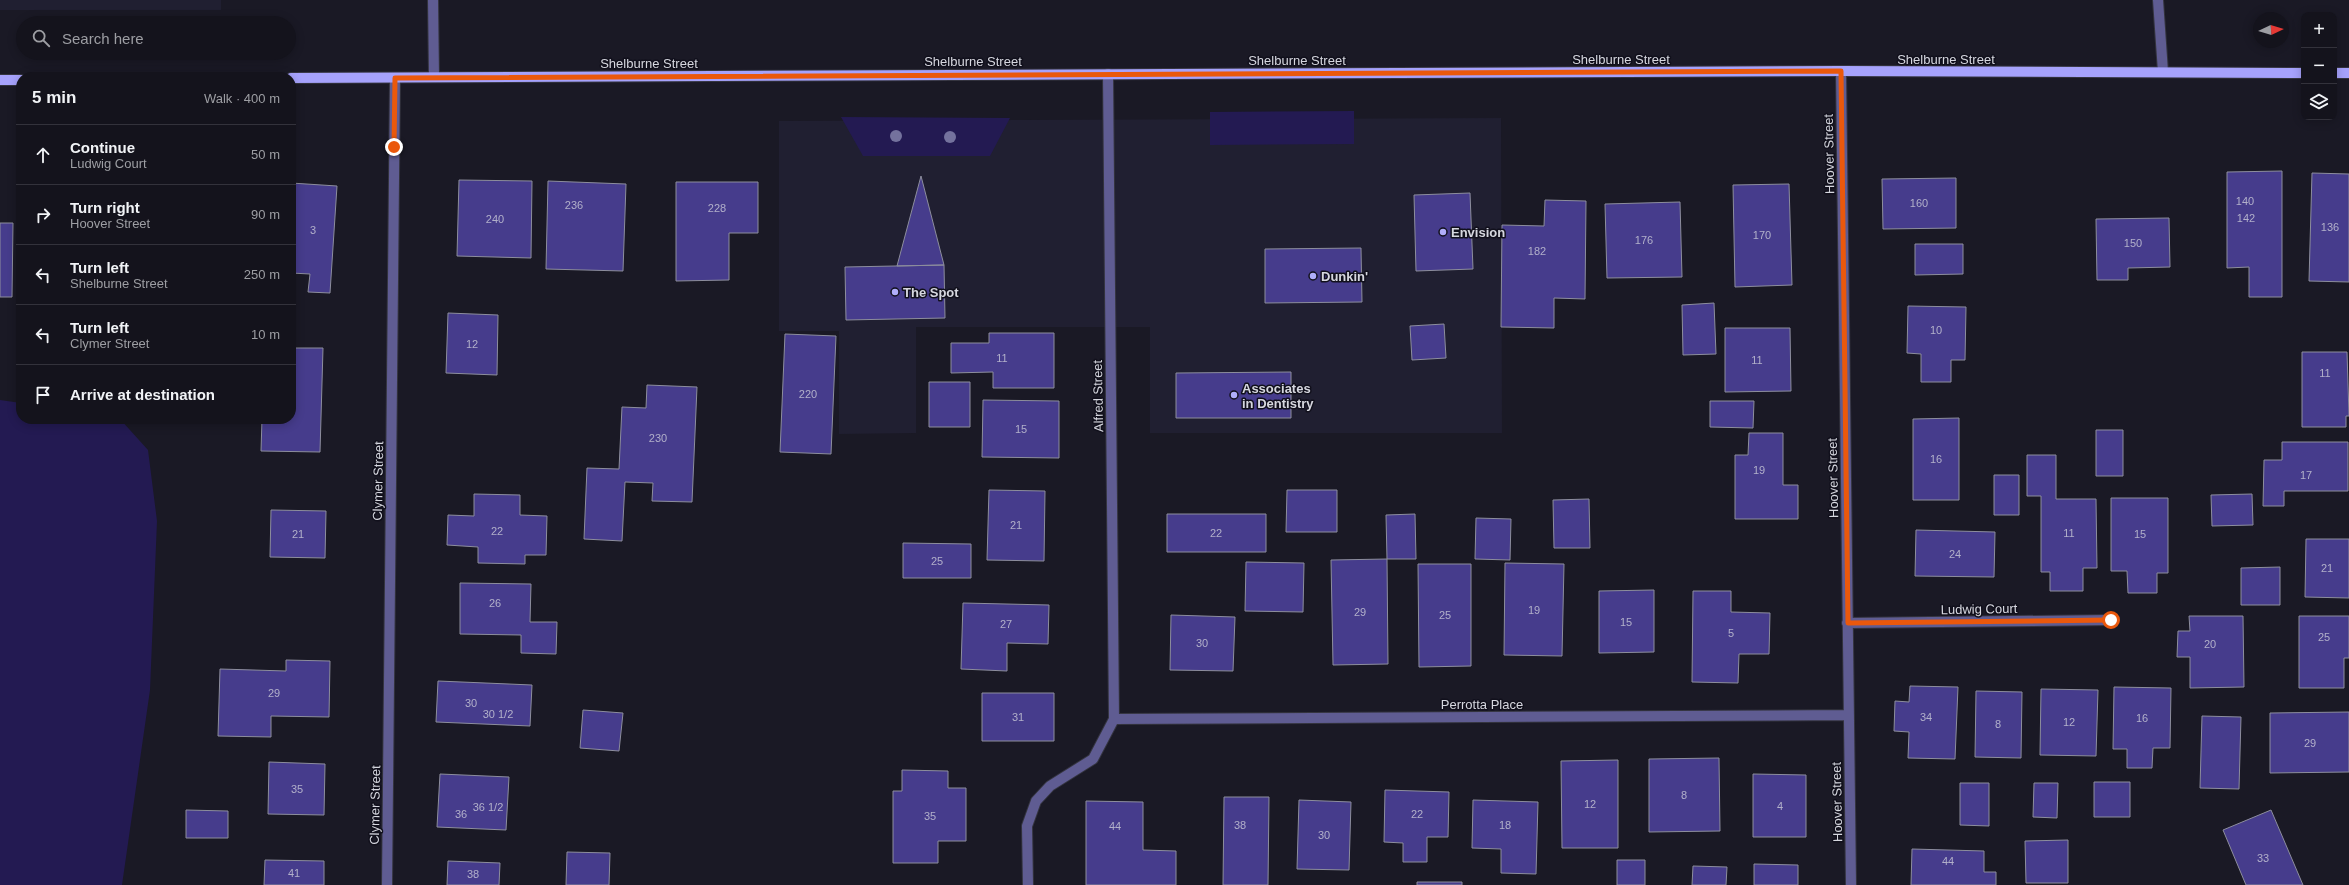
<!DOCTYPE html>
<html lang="en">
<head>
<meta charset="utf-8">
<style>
	:root { --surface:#14131c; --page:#212029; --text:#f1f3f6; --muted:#9d9ea3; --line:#33323b }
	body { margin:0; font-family:Arial,sans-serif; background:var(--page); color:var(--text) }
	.controls { position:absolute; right:12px; top:12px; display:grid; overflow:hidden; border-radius:8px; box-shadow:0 2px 10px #0003 }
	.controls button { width:36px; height:36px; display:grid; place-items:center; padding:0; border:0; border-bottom:1px solid var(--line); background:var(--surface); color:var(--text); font:20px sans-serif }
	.compass { position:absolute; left:2253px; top:12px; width:36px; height:36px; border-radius:50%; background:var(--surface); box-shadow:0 2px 10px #0003; rotate:86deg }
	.stop { position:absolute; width:12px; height:12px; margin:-9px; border:3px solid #ea580c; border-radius:50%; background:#fff }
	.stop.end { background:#ea580c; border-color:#fff; box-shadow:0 1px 4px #0008 }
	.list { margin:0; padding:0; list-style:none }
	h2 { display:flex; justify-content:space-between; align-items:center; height:52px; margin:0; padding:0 16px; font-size:17px }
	h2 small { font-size:13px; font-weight:400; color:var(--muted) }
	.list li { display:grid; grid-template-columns:26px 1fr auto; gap:12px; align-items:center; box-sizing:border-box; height:60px; padding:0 16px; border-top:1px solid var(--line) }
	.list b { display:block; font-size:15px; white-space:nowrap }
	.list p { margin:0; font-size:13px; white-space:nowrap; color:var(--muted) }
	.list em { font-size:13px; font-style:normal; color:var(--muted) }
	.icon { flex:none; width:22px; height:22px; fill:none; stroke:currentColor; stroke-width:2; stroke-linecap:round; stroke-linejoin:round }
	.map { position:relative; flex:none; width:2349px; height:885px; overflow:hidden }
	.search { position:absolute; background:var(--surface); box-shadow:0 2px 10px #0003; left:16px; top:16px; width:280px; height:44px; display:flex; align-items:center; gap:10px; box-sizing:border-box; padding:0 14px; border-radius:22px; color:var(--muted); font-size:15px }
	.panel { position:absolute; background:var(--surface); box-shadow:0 2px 10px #0003; left:16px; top:72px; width:280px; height:352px; border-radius:16px }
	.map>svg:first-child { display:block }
	.built { fill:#201f31 }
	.green { fill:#231a52 }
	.building { fill:#463c8c; stroke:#8d8e9d }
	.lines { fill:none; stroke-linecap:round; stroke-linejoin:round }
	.minor-casing { stroke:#34343f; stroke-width:12 }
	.major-casing { stroke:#34343f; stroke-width:12 }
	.minor { stroke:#5f5c92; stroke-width:10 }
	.major { stroke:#a6a2fc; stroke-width:10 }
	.tree { fill:#74729d }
	.route { stroke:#ea580c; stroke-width:5 }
	.poi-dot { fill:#b0aefa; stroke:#11101c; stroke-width:1.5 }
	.labels { text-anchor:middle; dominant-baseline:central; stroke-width:3; stroke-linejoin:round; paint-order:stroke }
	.number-label { font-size:11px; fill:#b2b0ca }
	.street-label { font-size:13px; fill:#d6d7df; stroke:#11101c }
	.poi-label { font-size:13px; font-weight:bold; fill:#d6d7df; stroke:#11101c; text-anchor:start }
</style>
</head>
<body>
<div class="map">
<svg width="2349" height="885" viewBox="0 0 2349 885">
	<rect width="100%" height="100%" fill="#1a1925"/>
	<!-- built -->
	<path class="built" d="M0,0H221V10H0Z
		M1501,118L1502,433H1150V327H916V433L839,434V331H779V121Z"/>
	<!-- green -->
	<path class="green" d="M1354,111V144L1210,145V112Z
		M841,117L1010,118L990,156H863Z
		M0,400L21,403V419H120L148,450L157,521L150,690L122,885H0Z"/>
	<!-- building -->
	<path class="building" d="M2282,171V297H2249V267L2227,268V172Z
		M2312,173L2349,174V282L2309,281Z
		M921,176L944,265L897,266Z
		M1956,178V228L1883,229L1882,179Z
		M459,180L532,181L531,258L457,256Z
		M548,181L626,184L623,271L546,269Z
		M676,182H758V233H729V280L676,281Z
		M291,183L337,186L330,293L308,292L310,274L291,273Z
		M1789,184L1792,285L1735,287L1733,185Z
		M1470,193L1473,269L1416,271L1414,195Z
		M1545,200L1586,201L1585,299L1554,298V328L1501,327L1502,225L1544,226Z
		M1680,202L1682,277L1607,278L1605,204Z
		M2169,218L2170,267L2128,268V280H2097L2096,219Z
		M0,223H13L12,297H0Z
		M1915,244H1963V274L1915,275Z
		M1361,248L1362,302L1265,303V249Z
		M944,265L945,318L846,320L845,267Z
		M1714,303L1716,354L1683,355L1682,305Z
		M1908,306L1966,307L1965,360H1951V382H1921V354L1907,353Z
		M448,313L498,315L497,375L446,373Z
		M1444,324L1446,358L1412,360L1410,326Z
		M1725,328H1790L1791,391L1725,392Z
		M989,333H1054V388H993V372L951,373V343H989Z
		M785,334L836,336L831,454L780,452Z
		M291,348H323L320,452L261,451L262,419H291Z
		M2302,352H2347L2349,416H2346V427H2302Z
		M1291,372V418H1176V373Z
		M929,382H970V427H929Z
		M647,385L697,387L692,502L652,501L653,483L625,482L622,541L584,539L587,468L619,469L622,407L646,408Z
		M983,400L1059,401V458L982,457Z
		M1710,401H1754L1753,428L1710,427Z
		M1959,418V500H1913V419Z
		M2096,430H2123V476H2096Z
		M1749,433H1783V485H1798V519H1735V455H1748Z
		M2282,442H2348V491H2284V506H2263L2264,460H2282Z
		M2027,455H2056V499H2096L2097,568H2083V591H2050V572H2041V496H2027Z
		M1994,475H2019V515H1994Z
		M989,490L1045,491L1044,561L987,560Z
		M1287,490H1337V532H1286Z
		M474,494L520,495V515L547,516L546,555H525V564L478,563V547L447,545L448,515L474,516Z
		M2252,494L2253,525L2212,526L2211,495Z
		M2111,498H2168V573H2157V593H2128L2127,571H2111Z
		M1589,499L1590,548H1554L1553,500Z
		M271,510L326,511L325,558L270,557Z
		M1167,514H1266V552H1167Z
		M1415,514L1416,559H1387L1386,515Z
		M1476,518L1511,519L1510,560L1475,559Z
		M1916,530L1995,532L1994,577L1915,576Z
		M2306,539H2349V598L2305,597Z
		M903,543L971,544V578H903Z
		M1387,559L1388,664L1333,665L1331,560Z
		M1246,562L1304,563L1303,612L1245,611Z
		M1505,563L1564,564L1562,656L1504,655Z
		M1418,564H1471V666L1419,667Z
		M2280,567V605H2241V568Z
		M460,583L531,584L530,622H557L556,654L521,653V635L460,634Z
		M1654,590V652L1599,653V591Z
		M1693,591H1731V612L1770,613L1769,654H1739L1738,683L1692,682Z
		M963,603L1049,605L1048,644L1007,643V671L961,669Z
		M1171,615L1235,617L1233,671L1170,670Z
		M2189,616H2243L2244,687L2190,688V657H2177L2178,631H2190Z
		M2299,616H2349V658H2344V688H2299Z
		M286,660L330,661L329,717L271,716V737L218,736L220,669L286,671Z
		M438,681L532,685L530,726L436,722Z
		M1910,686L1958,687L1955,759L1908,758L1909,732L1894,731L1895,701L1909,702Z
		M2114,687L2171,688L2170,748H2153L2152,768H2127V749H2113Z
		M2041,689L2098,690L2096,756L2040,755Z
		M1976,691L2022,692L2021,758L1975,757Z
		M982,693H1054V741H982Z
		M583,710L623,713L619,751L580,748Z
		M2349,712V772L2270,773V713Z
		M2202,716L2241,717L2239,789L2200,788Z
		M1719,758L1720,831L1649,832V759Z
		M1618,760V848H1562L1561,761Z
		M269,762L325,764L324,815L268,814Z
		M902,770L948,771V788H966V841H938V863H893V791H902Z
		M440,774L509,777L506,830L437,827Z
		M1753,774L1806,775V837H1753Z
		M2094,782H2130V817H2094Z
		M1960,783H1989V826L1960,825Z
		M2034,783H2058L2057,818L2033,817Z
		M1385,790L1449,792L1448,837H1427V862H1403V843L1384,842Z
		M1224,797H1269L1268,885H1223Z
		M1299,800L1351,802L1349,870L1297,869Z
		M1473,800L1538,802L1536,874L1501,873V849L1472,848Z
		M1086,801L1143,802V850L1176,851V885H1086Z
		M186,810L228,811V838H186Z
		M2271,810L2303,885H2246L2223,830Z
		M2068,840V883H2026L2025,841Z
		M1912,849L1984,851V872H1996V885H1911Z
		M567,852L610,853L609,885H566Z
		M265,860L324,861V885H264Z
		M1617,860H1645V885H1617Z
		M448,861L500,863L499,885H447Z
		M1754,864L1798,865V885H1754Z
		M1693,866L1727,867L1726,885H1692Z
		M1417,882H1462V885H1417Z"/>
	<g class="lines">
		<!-- minor casing -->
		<g class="minor-casing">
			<path id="minor" d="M433,0L434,77
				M2158,0L2163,72
				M1841,71L1851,885
				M1847,623L2111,620
				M1114,719L1849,715
				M387,885L395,78
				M1028,885L1027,826L1036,801L1050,786L1093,759L1114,719L1108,74"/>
		</g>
		<!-- major casing -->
		<g class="major-casing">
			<path id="major" d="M2334,73H2349
				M291,78L1841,71L2304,73
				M0,80H21"/>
		</g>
		<!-- minor -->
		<use href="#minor" class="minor"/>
		<!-- major -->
		<use href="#major" class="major"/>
	</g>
	<!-- trees -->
	<g class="tree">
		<circle cx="896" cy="136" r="6"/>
		<circle cx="950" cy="137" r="6"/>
	</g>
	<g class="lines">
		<!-- route -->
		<path class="route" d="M394,147L395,78L1841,71L1848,623L2111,620"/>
	</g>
	<!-- markers -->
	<g class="poi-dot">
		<circle cx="1443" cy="232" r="4"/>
		<circle cx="1313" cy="276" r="4"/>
		<circle cx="895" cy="292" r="4"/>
		<circle cx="1234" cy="395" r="4"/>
	</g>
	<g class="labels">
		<!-- number labels -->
		<g class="number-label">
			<text x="2245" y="201">140</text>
			<text x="1919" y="203">160</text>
			<text x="574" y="205">236</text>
			<text x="717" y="208">228</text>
			<text x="2246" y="218">142</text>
			<text x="495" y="219">240</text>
			<text x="2330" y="227">136</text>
			<text x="313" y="230">3</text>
			<text x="1762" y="235">170</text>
			<text x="1644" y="240">176</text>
			<text x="2133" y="243">150</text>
			<text x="1537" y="251">182</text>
			<text x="1936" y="330">10</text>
			<text x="472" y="344">12</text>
			<text x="1002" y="358">11</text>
			<text x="1757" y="360">11</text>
			<text x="2325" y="373">11</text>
			<text x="808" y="394">220</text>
			<text x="1021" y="429">15</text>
			<text x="658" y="438">230</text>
			<text x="1936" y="459">16</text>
			<text x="1759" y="470">19</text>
			<text x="2306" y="475">17</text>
			<text x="1016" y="525">21</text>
			<text x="497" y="531">22</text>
			<text x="1216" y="533">22</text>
			<text x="2069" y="533">11</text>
			<text x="298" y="534">21</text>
			<text x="2140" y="534">15</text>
			<text x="1955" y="554">24</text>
			<text x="937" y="561">25</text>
			<text x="2327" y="568">21</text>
			<text x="495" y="603">26</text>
			<text x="1534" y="610">19</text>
			<text x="1360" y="612">29</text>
			<text x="1445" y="615">25</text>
			<text x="1626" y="622">15</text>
			<text x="1006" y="624">27</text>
			<text x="1731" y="633">5</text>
			<text x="2324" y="637">25</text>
			<text x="1202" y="643">30</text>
			<text x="2210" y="644">20</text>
			<text x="274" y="693">29</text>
			<text x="471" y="703">30</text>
			<text x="498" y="714">30 1/2</text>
			<text x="1018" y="717">31</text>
			<text x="1926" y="717">34</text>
			<text x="2142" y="718">16</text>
			<text x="2069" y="722">12</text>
			<text x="1998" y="724">8</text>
			<text x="2310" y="743">29</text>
			<text x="297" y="789">35</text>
			<text x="1684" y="795">8</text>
			<text x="1590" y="804">12</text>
			<text x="1780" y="806">4</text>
			<text x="488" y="807">36 1/2</text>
			<text x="461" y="814">36</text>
			<text x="1417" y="814">22</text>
			<text x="930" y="816">35</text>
			<text x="1240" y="825">38</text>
			<text x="1505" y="825">18</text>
			<text x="1115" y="826">44</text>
			<text x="1324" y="835">30</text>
			<text x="2263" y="858">33</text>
			<text x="1948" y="861">44</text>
			<text x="294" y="873">41</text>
			<text x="473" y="874">38</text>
		</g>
		<!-- street labels -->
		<g class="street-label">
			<text x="1621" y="59">Shelburne Street</text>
			<text x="1946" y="59">Shelburne Street</text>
			<text x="1297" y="60">Shelburne Street</text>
			<text x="973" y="61">Shelburne Street</text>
			<text x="649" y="63">Shelburne Street</text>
			<text transform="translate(1829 154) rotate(-91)">Hoover Street</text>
			<text transform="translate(1098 396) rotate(-91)">Alfred Street</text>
			<text transform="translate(1833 478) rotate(-91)">Hoover Street</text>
			<text transform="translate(378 481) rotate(-89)">Clymer Street</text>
			<text transform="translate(1979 609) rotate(-1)">Ludwig Court</text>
			<text x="1482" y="704">Perrotta Place</text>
			<text transform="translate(1837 802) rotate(-91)">Hoover Street</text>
			<text transform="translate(375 805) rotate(-89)">Clymer Street</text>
		</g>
		<!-- poi labels -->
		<g class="poi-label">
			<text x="1451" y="232">Envision</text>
			<text x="1321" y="276">Dunkin'</text>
			<text x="903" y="292">The Spot</text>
			<text x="1242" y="388">Associates<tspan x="1242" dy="15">in Dentistry</tspan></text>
		</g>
	</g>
</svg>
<div class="controls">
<button>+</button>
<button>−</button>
<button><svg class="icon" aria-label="layers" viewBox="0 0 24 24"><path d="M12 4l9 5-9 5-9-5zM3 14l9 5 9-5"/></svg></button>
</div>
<svg class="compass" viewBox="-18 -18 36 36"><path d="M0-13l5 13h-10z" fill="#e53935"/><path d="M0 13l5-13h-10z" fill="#9d9ea3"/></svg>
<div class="stop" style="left:2111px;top:620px"></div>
<div class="stop end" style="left:394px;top:147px"></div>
<div class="search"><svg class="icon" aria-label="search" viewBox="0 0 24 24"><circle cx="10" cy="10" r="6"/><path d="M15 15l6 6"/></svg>Search here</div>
<section class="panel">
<h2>5 min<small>Walk · 400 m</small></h2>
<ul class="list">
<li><svg class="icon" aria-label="ahead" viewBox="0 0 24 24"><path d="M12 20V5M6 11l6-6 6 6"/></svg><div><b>Continue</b><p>Ludwig Court</p></div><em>50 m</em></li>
<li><svg class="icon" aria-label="right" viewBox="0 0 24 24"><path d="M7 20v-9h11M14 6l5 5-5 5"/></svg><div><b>Turn right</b><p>Hoover Street</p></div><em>90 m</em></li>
<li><svg class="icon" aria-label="left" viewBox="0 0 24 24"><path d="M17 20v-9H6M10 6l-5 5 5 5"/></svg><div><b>Turn left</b><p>Shelburne Street</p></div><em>250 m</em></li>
<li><svg class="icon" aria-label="left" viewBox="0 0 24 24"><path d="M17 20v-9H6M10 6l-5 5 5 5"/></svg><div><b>Turn left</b><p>Clymer Street</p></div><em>10 m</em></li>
<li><svg class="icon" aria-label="arrive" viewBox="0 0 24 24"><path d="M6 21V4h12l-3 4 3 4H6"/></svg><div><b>Arrive at destination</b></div></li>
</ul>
</section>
</div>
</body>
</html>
